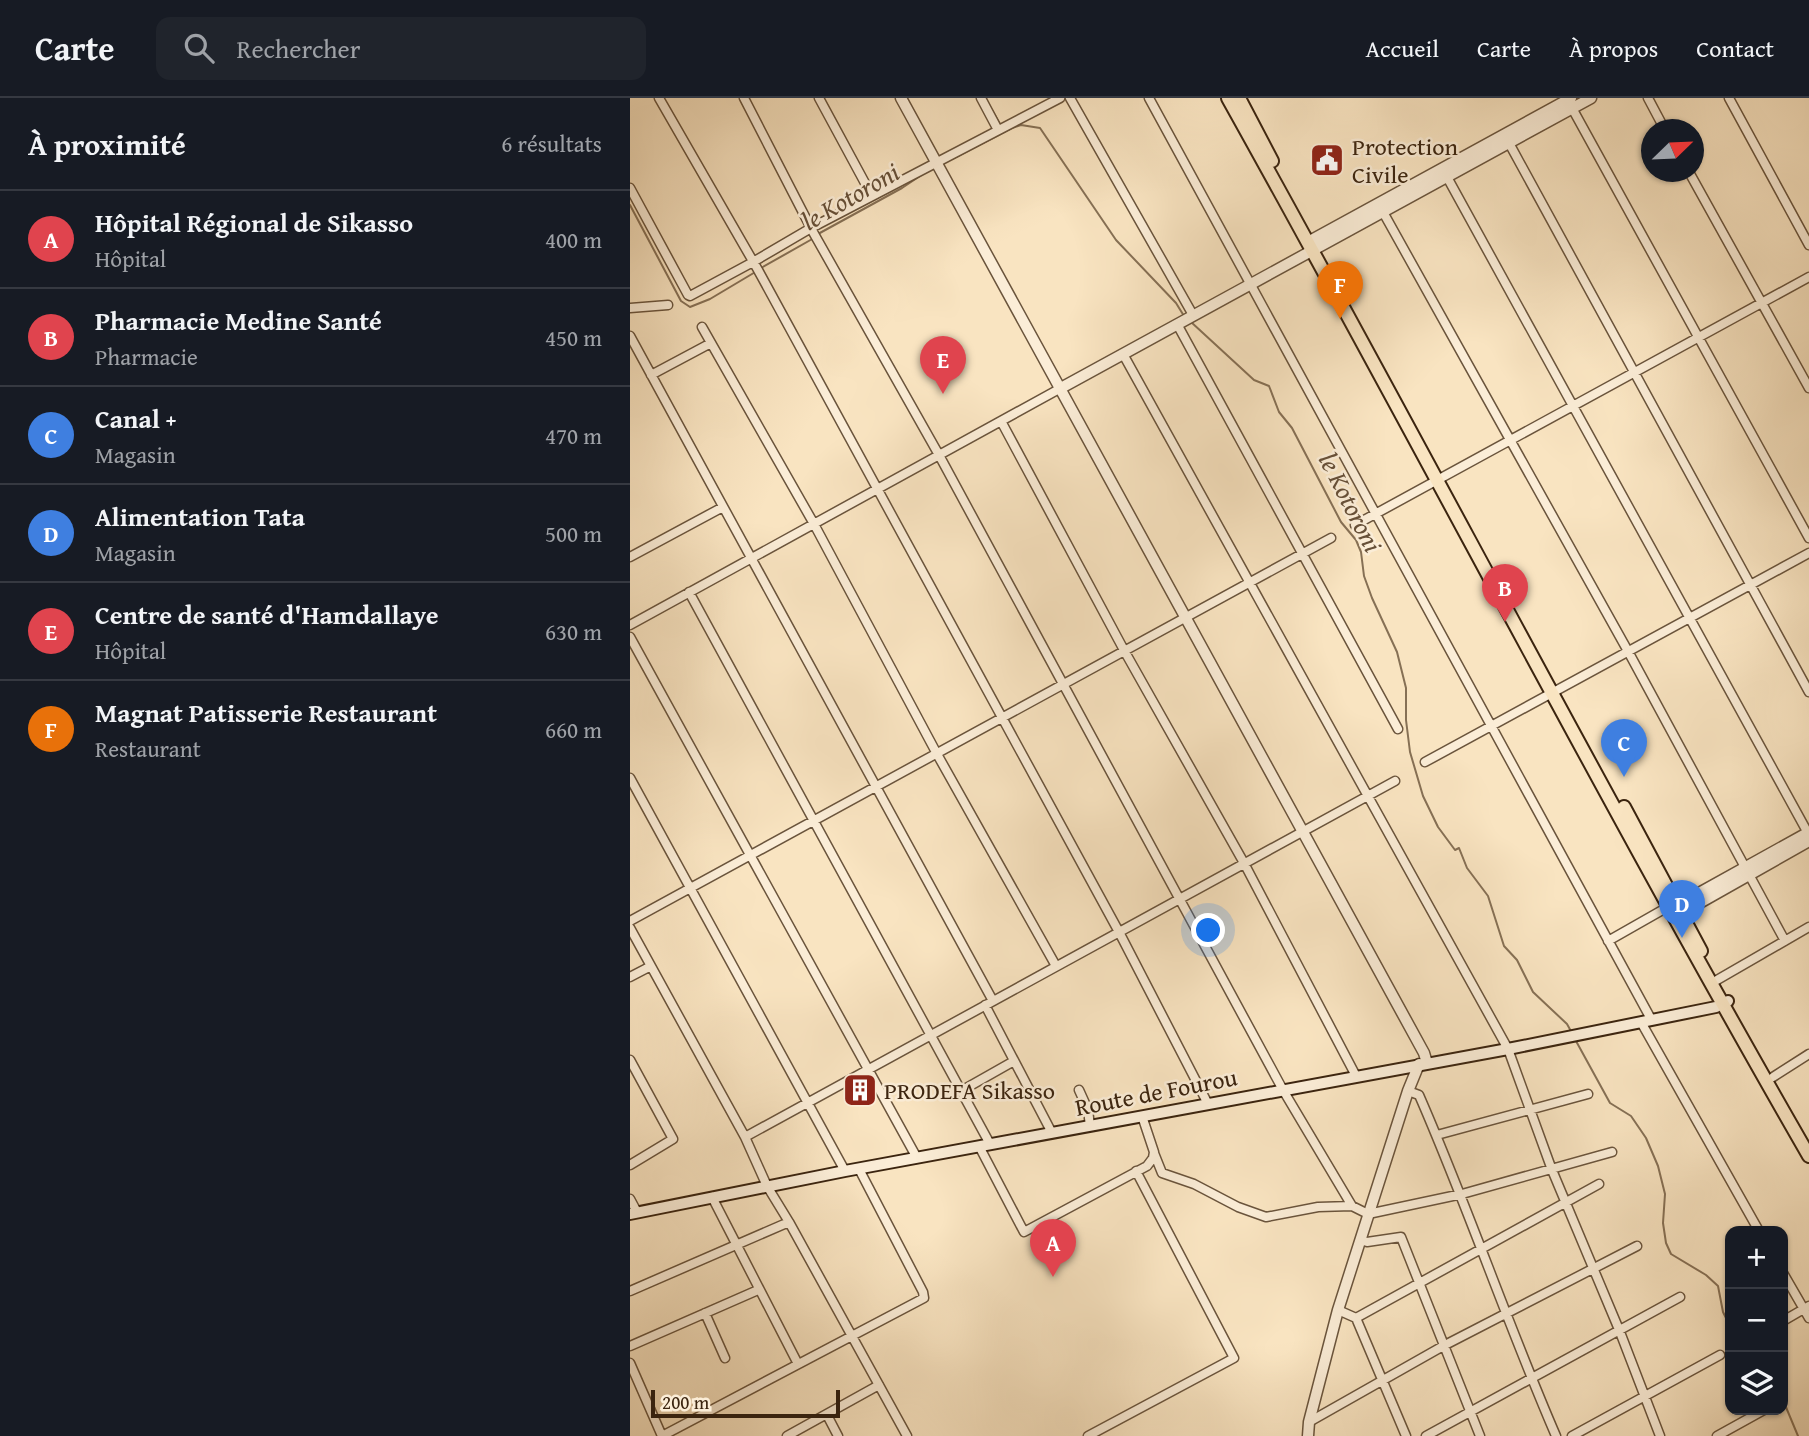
<!DOCTYPE html>
<html lang="fr">
<head>
<meta charset="utf-8">
<style>
	:root { --surface:#171b24; --page:#20242c; --text:#f1f3f6; --muted:#9ea1a6; --line:#363941; --accent:#c59692 }
	body { margin:0; font-family:"Gentium Book Plus",serif; background:var(--page); color:var(--text) }
	.controls { position:absolute; right:21px; bottom:21px; display:grid; overflow:hidden; border-radius:14px; box-shadow:0 2px 5px #0004 }
	.controls button { width:63px; height:63px; display:grid; place-items:center; padding:0; border:0; border-bottom:2px solid var(--line); background:var(--surface); color:var(--text); font:35px sans-serif }
	.compass { position:absolute; left:1011px; top:21px; width:63px; height:63px; border-radius:50%; background:var(--surface); box-shadow:0 2px 5px #0004; rotate:67deg }
	.scale { position:absolute; left:21px; bottom:18px; width:189px; box-sizing:border-box; padding-left:7px; border:4px solid #3b240f; border-top:0; font-size:19px; line-height:24px; white-space:nowrap; color:#3b240f; -webkit-text-stroke:5px #fbedd7; paint-order:stroke }
	.you { position:absolute; left:579px; top:833px; width:24px; height:24px; margin:-18px; border:5px solid #fff; border-radius:50%; background:#1a73e8; box-shadow:0 0 0 10px #1a73e833 }
	.badge { display:grid; place-items:center; width:46px; height:46px; border-radius:50%; background:var(--accent); color:#fff; font-size:23px; font-weight:700 }
	.pin { position:absolute; translate:-50% -58px; filter:drop-shadow(0 2px 4px #0008) }
	.pin::after { content:''; position:absolute; top:37px; width:24px; height:21px; background:inherit; clip-path:polygon(0 0,100% 0,50% 100%) }
	.list { margin:0; padding:0; list-style:none }
	h2 { display:flex; justify-content:space-between; align-items:center; height:91px; margin:0; padding:0 28px; font-size:30px }
	h2 small { font-size:23px; font-weight:400; color:var(--muted) }
	.list li { display:grid; grid-template-columns:46px 1fr auto; gap:21px; align-items:center; box-sizing:border-box; height:98px; padding:0 28px; border-top:2px solid var(--line) }
	.list b { display:block; font-size:26px; white-space:nowrap }
	.list p { margin:0; font-size:23px; white-space:nowrap; color:var(--muted) }
	.list em { font-size:23px; font-style:normal; color:var(--muted) }
	.icon { flex:none; width:38px; height:38px; fill:none; stroke:currentColor; stroke-width:2; stroke-linecap:round; stroke-linejoin:round }
	.map { position:relative; flex:none; width:1179px; height:1338px; overflow:hidden }
	header { display:flex; align-items:center; gap:42px; box-sizing:border-box; height:98px; padding:0 35px; background:var(--surface); border-bottom:2px solid var(--line) }
	header strong { font-size:33px }
	nav { display:flex; gap:38px; margin-inline-start:auto; font-size:24px }
	.search { width:490px; height:63px; background:var(--page); display:flex; align-items:center; gap:18px; box-sizing:border-box; padding:0 24px; border-radius:14px; color:var(--muted); font-size:26px }
	main { display:flex }
	aside { flex:1; background:var(--surface) }
	.map>svg:first-child { display:block }
	.lines { fill:none; stroke-linecap:round; stroke-linejoin:round }
	.stream { stroke:#867055; stroke-width:2 }
	.minor-casing { stroke:#6a543c; stroke-width:11 }
	.tertiary-casing { stroke:#6a543c; stroke-width:13 }
	.secondary-casing { stroke:#3b240f; stroke-width:14 }
	.trunk-casing { stroke:#3b240f; stroke-width:16 }
	.minor { stroke:#fbedd7; stroke-width:8 }
	.tertiary { stroke:#fbedd7; stroke-width:10 }
	.secondary { stroke:#fbedd7; stroke-width:10 }
	.trunk { stroke:#f9e4c1; stroke-width:12 }
	.labels { text-anchor:middle; dominant-baseline:central; stroke-width:5; stroke-linejoin:round; paint-order:stroke }
	.poi-label { font-size:24px; fill:#3b240f; stroke:#fbedd7; text-anchor:start }
	.street-label { font-size:24px; fill:#3b240f; stroke:#fbedd7 }
	.water-label { font-size:26px; font-style:italic; fill:#675038; stroke:#fbedd7 }
</style>
</head>
<body>
<header>
<strong>Carte</strong>
<div class="search"><svg class="icon" aria-label="search" viewBox="0 0 24 24"><circle cx="10" cy="10" r="6"/><path d="M15 15l6 6"/></svg>Rechercher</div>
<nav><a>Accueil</a><a>Carte</a><a>À propos</a><a>Contact</a></nav>
</header>
<main>
<aside>
<h2>À proximité<small>6 résultats</small></h2>
<ul class="list">
<li><span class="badge" style="background:#e0444e">A</span><div><b>Hôpital Régional de Sikasso</b><p>Hôpital</p></div><em>400 m</em></li>
<li><span class="badge" style="background:#e0444e">B</span><div><b>Pharmacie Medine Santé</b><p>Pharmacie</p></div><em>450 m</em></li>
<li><span class="badge" style="background:#3f7fe0">C</span><div><b>Canal +</b><p>Magasin</p></div><em>470 m</em></li>
<li><span class="badge" style="background:#3f7fe0">D</span><div><b>Alimentation Tata</b><p>Magasin</p></div><em>500 m</em></li>
<li><span class="badge" style="background:#e0444e">E</span><div><b>Centre de santé d'Hamdallaye</b><p>Hôpital</p></div><em>630 m</em></li>
<li><span class="badge" style="background:#e8710a">F</span><div><b>Magnat Patisserie Restaurant</b><p>Restaurant</p></div><em>660 m</em></li>
</ul>
</aside>
<div class="map">
<svg width="1179" height="1338" viewBox="0 0 1179 1338">
	<rect width="100%" height="100%" fill="#f9e4c1"/>
	<filter id="stains"><feTurbulence type="fractalNoise" baseFrequency=".00286" numOctaves="4"/><feColorMatrix values="0 0 0 0 .2 0 0 0 0 .09 0 0 0 0 .02 0 0 0 .5 -.17"/></filter>
	<radialGradient id="worn" r=".72"><stop offset=".6" stop-color="#630" stop-opacity="0"/><stop offset="1" stop-color="#630" stop-opacity=".3"/></radialGradient>
	<g class="lines">
		<!-- stream -->
		<path class="stream" d="M362,12L370,26
			M322,61L382,30L391,27L410,30L486,142L546,205L554,218
			M0,107L51,203L60,209L80,201L127,173
			M188,136L272,90L296,74
			M131,170L184,140
			M561,224L624,282L639,288L649,314L662,330L711,424L726,442L731,454L734,478L742,500L767,554L776,590V622L780,654L793,698L808,729L825,752L829,750L837,770L858,798L874,848L887,862L903,894L937,926L942,935
			M946,943L980,1005L1001,1018L1016,1040L1028,1068L1035,1096L1033,1125L1036,1145L1041,1156L1076,1177L1088,1188L1093,1214L1100,1228
			M1153,1302L1168,1338"/>
		<!-- minor casing -->
		<g class="minor-casing">
			<path id="minor" d="M29,0L128,172L489,834L578,1006
				M114,0L183,134L309,357L653,992L722,1108L738,1116L832,1096L982,1054
				M189,0L242,98
				M351,0L368,32
				M440,0L563,217
				M519,0L1021,921
				M1018,0L1035,32
				M1099,0L1179,147
				M942,10L1179,440
				M879,45L1179,594
				M1059,74L1179,290
				M817,79L1179,737
				M0,90L58,197L60,198L123,164L181,130L430,0
				M753,114L999,555L1155,843
				M0,210L38,207
				M547,226L768,631
				M72,229L184,426L307,656L426,868
				M0,238L363,903
				M493,256L878,951L922,1072L990,1234L1030,1338
				M21,277L81,245
				M371,323L495,554L614,765L726,978
				M725,427L1179,179
				M0,459L93,409
				M59,494L360,1046
				M0,527L431,290
				M0,539L287,1060
				M795,664L1179,455
				M0,680L215,1073
				M0,823L701,440
				M0,830L115,1039L137,1088L159,1124L277,1338
				M978,843L1043,806
				M0,879L21,868
				M1087,882L1179,829
				M355,907L422,1035
				M1011,924L1129,1133
				M0,962L43,1041L0,1067
				M1143,979L1179,956
				M449,992L458,1012L460,1028
				M331,993L384,963
				M778,993L789,997C838,1109 877,1225 926,1338
				M807,1037L958,996
				M115,1039L765,683
				M349,1048L394,1134L517,1068L523,1060L524,1054L512,1018
				M524,1055L532,1075L564,1086L608,1109L636,1119L688,1109L722,1108
				M82,1099L168,1266
				M0,1101L7,1114
				M730,1142L737,1144L771,1139L850,1338
				M1153,1175L1179,1220
				M0,1193L159,1124
				M708,1212L726,1220L776,1338
				M75,1215L95,1260
				M726,1220L969,1086
				M1153,1223L1179,1208
				M0,1248L128,1192
				M0,1265L32,1338L294,1200L293,1194L229,1071
				M197,1317L208,1338
				M679,1324L815,1247L1007,1148
				M157,1338L249,1287
				M458,1338L604,1260L506,1073
				M796,1338L1050,1199
				M942,1338L1090,1257
				M1087,1338L1134,1312"/>
		</g>
		<!-- tertiary casing -->
		<g class="tertiary-casing">
			<path id="tertiary" d="M271,0L794,955L797,965
				M678,144L941,0
				M431,290L961,0
				M1054,807H1066L1179,743
				M1044,813L1054,807L1060,800L1179,734
				M678,1338L679,1324L708,1212L778,993L789,966"/>
		</g>
		<!-- secondary casing -->
		<g class="secondary-casing">
			<path id="secondary" d="M0,1116L215,1073L878,951L1086,909L1098,903"/>
		</g>
		<!-- trunk casing -->
		<g class="trunk-casing">
			<path id="trunk" d="M598,0C794,351 978,709 1179,1058
				M609,0L642,63
				M994,709L1071,853"/>
		</g>
		<!-- minor -->
		<use href="#minor" class="minor"/>
		<!-- tertiary -->
		<use href="#tertiary" class="tertiary"/>
		<!-- secondary -->
		<use href="#secondary" class="secondary"/>
		<!-- trunk -->
		<use href="#trunk" class="trunk"/>
	</g>
	<!-- icons -->
	<defs>
		<g id="civic-square" transform="scale(1.75)"><rect x="-9" y="-9" width="18" height="18" rx="4" fill="#8f2418" stroke="#fbedd7"/><path d="M-.6-6.5H3V-4.5H.6V-3L4-1V1h2V6H-6V1h2V-1L-.6-3ZM-1.2 2.5V6h2.4V2.5Z" fill="#fff"/></g>
		<g id="building-square" transform="scale(1.75)"><rect x="-9" y="-9" width="18" height="18" rx="4" fill="#8f2418" stroke="#fbedd7"/><path d="M-4-6H4V6H1V3H-1V6H-4ZM-2.5-4.3h1.7v1.8h-1.7ZM.8-4.3h1.7v1.8H.8ZM-2.5-1h1.7V.8h-1.7ZM.8-1h1.7V.8H.8Z" fill="#fff"/></g>
	</defs>
	<g fill-rule="evenodd">
		<use href="#civic-square" x="697" y="62"/>
		<use href="#building-square" x="230" y="992"/>
	</g>
	<g class="labels">
		<!-- poi labels -->
		<g class="poi-label">
			<text x="722" y="48">Protection<tspan x="722" dy="28">Civile</tspan></text>
			<text x="254" y="992">PRODEFA Sikasso</text>
		</g>
		<!-- street labels -->
		<g class="street-label">
			<text transform="translate(526 994) rotate(-11)">Route de Fourou</text>
		</g>
		<!-- water labels -->
		<g class="water-label">
			<text transform="translate(220 98) rotate(-30)">le Kotoroni</text>
			<text transform="translate(721 404) rotate(63)">le Kotoroni</text>
		</g>
	</g>
	<rect width="100%" height="100%" filter="url(#stains)"/>
	<rect width="100%" height="100%" fill="url(#worn)"/>
</svg>
<div class="controls">
<button>+</button>
<button>−</button>
<button><svg class="icon" aria-label="layers" viewBox="0 0 24 24"><path d="M12 4l9 5-9 5-9-5zM3 14l9 5 9-5"/></svg></button>
</div>
<svg class="compass" viewBox="-18 -18 36 36"><path d="M0-13l5 13h-10z" fill="#e53935"/><path d="M0 13l5-13h-10z" fill="#9ea1a6"/></svg>
<div class="scale">200 m</div>
<div class="you"></div>
<div class="pin badge" style="left:423px;top:1179px;background:#e0444e">A</div>
<div class="pin badge" style="left:875px;top:524px;background:#e0444e">B</div>
<div class="pin badge" style="left:994px;top:679px;background:#3f7fe0">C</div>
<div class="pin badge" style="left:1052px;top:840px;background:#3f7fe0">D</div>
<div class="pin badge" style="left:313px;top:296px;background:#e0444e">E</div>
<div class="pin badge" style="left:710px;top:221px;background:#e8710a">F</div>
</div>
</main>
</body>
</html>
